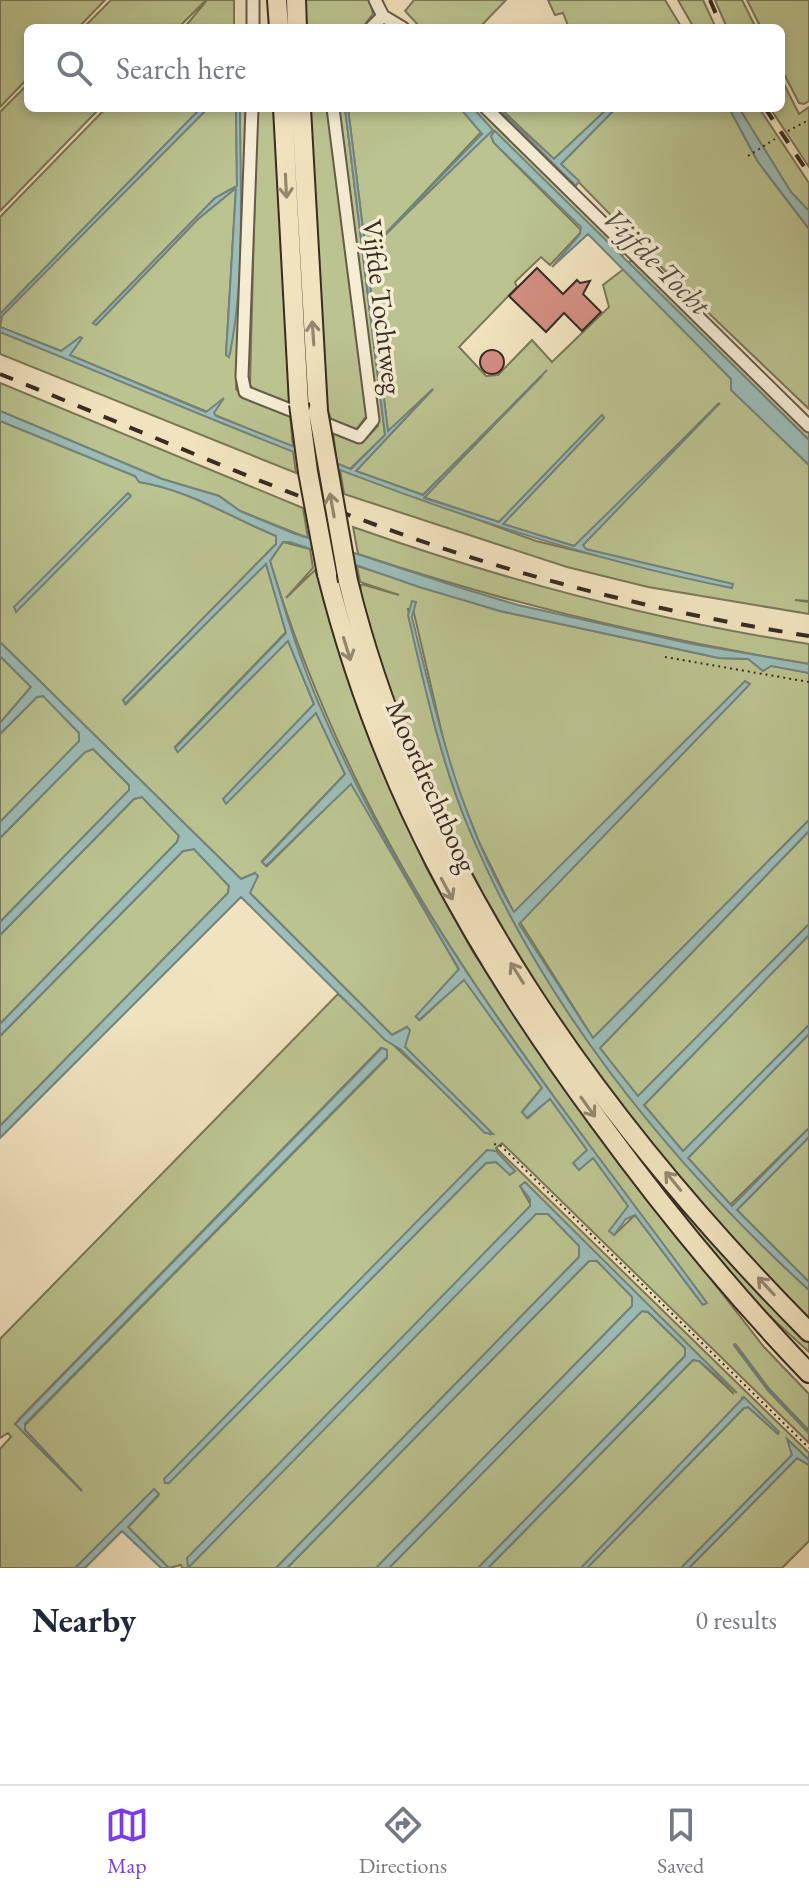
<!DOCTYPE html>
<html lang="en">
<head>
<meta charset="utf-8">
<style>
	:root { --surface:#fff; --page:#f6f6f7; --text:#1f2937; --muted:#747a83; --line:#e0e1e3; --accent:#7c3aed }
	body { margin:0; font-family:"EB Garamond",serif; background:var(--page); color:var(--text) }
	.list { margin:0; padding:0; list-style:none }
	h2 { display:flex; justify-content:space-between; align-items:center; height:104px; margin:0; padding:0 32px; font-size:34px }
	h2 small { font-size:26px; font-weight:400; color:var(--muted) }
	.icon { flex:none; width:44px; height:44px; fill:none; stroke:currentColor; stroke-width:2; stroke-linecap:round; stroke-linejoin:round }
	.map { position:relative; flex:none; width:809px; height:1568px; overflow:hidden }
	.search { position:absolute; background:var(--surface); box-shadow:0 4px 12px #0003; left:24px; right:24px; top:24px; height:88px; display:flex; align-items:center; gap:20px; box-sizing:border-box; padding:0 28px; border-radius:12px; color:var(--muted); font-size:30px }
	.sheet { height:216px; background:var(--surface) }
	nav { display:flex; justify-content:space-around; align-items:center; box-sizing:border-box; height:112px; border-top:2px solid var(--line); background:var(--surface); font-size:22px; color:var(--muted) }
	nav a { display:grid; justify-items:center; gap:4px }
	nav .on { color:var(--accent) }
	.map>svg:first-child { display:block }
	.green { fill:#bbc491; stroke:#7a785a; stroke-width:2; fill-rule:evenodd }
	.water { fill:#9cbdb8; stroke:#74837c; stroke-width:2 }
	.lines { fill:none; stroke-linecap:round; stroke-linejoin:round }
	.stream { stroke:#74837c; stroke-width:4 }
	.building { fill:#d38e82; stroke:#382c23; stroke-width:2 }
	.street-casing { stroke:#665a4a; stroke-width:15 }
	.primary-casing { stroke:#382c23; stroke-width:22 }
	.path { stroke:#382c23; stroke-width:2; stroke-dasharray:2 4; stroke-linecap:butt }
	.street { stroke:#f6edd5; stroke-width:11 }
	.primary { stroke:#f1e3bf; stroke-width:18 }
	.rail { stroke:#382c23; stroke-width:4; stroke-dasharray:14 14; stroke-linecap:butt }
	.primary-bridge-casing { stroke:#382c23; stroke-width:22; stroke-linecap:butt }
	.primary-bridge { stroke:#f1e3bf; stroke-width:18 }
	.oneway { stroke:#948871 }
	.labels { text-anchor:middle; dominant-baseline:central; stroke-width:7; stroke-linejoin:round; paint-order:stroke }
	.street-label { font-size:28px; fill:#382c23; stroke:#f6edd5 }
	.water-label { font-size:30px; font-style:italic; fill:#515048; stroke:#f6edd5 }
</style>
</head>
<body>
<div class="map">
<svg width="809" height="1568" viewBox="0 0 809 1568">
	<rect width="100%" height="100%" fill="#f1e3bf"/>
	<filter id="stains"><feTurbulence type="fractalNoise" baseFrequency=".0025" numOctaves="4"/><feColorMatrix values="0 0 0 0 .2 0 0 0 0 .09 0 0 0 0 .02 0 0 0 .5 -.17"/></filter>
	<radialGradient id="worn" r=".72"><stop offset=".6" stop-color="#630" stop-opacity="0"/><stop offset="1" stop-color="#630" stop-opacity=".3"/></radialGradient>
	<!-- green -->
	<path class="green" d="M0,0H105L78,28H28V78L0,107Z
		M111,0H206L178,28H83Z
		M207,0H234V28H184Z
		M303,0H370L373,14L362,28H305Z
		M414,0H506L479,28H421L405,11Z
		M548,0H665L682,28H569L563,13L555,15Z
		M678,0H703L716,28H694Z
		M715,0H742L756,28H727Z
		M747,0H809V101L804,104L799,103L781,68V28H761Z
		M781,78L799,114L809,107V167L770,108H781Z
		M28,84V108H100L0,211V112Z
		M106,108H201L0,314V217Z
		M208,108H236L237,186L215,198L93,323L96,325L198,219L236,188L226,355L230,354L238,257L240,108H248L236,389L245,398L290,415L293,447L69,355L81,339L61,351L0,327L2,315Z
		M257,108H275L291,392L288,405L255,392L250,385Z
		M308,108H328L368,414L355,431L332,422L324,400Z
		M336,108H345L385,435L350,469L337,464L333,432L362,443L378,426Z
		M348,108H460L482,131L380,240L492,130L473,108H481L625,251L622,256L494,132L491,136L494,143L582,231L550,265L541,257L515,282L517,287L459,347L486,376L498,375L532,340L552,362L609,307L603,285L625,268L732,379V390L809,465V601L795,600L809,602V614L648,587L567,567L344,494L340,469L536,541L732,588L585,549L583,545L719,403L580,544L574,546L503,524L604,418L602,415L499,522L423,497L542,376L423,495L356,471L433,389L388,432Z
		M608,108L554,159L501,109L502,108Z
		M616,108H729L758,162L809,229V409L674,280L561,164Z
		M739,108H759L809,183V211L791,193Z
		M631,260L809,431V440L628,264Z
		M0,332L293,450L296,473L0,354Z
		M0,383L303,508L308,538L240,511L219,496L162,479L0,411Z
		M0,421L135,476L140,482C189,490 230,517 276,536V544L123,700L126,704L266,563L286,632L175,747L177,751L288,640L314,704L226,803L316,712L345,774L262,861L267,866L351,783L459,970L416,1017L420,1020L464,979L542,1088L522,1112L528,1118L550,1098L587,1150L574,1163L579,1169L593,1157L628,1206L614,1235L635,1215L703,1305C626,1191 540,1084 465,969C381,842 314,707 270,561L283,542L310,549L313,568L286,598L315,570L387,780L426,867L473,952L552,1068L650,1201L764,1347L809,1394V1443L502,1143L496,1148L809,1453V1460L788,1440L792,1455L681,1568H587L744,1408L748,1407L778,1434L742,1398L741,1404L581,1568H488L693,1360L699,1361L734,1394L520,1186L536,1214H548L580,1246L579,1257L276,1568H182L181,1565L169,1568L128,1527L159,1495L75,1568H0V1449L11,1437L8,1433L0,1438V1339L338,994L491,1135L405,1047L407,1027L392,1035L250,893L255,873L241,879L0,642ZM381,1048L387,1050V1058L25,1425V1430L82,1491L16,1424L19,1419ZM496,1151L515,1171L510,1174L496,1162L486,1163L167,1484Z
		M353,527C504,580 651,620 809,644V664C656,639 506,603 358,554Z
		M357,566L500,611L719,658L748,659L809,673V820L593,1038L520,922L749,684L514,913L479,842L450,768L413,609H408C424,680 438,752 465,819C539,1000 666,1159 809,1290V1323C668,1173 535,1011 443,826C406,752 382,671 360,592L361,584L399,595L360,582Z
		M334,574L340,576L419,808L472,913L737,1265L809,1342V1352L731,1281L620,1139L468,916L390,751Z
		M0,656L31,687L0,723Z
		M44,696L79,733V742L0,822V734L37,697Z
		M93,749L129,785V791L0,922V838L85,752Z
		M142,797L179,835L177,842L0,1024V935L134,799Z
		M809,831V924L638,1097L600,1048Z
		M194,849L229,886L228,893L0,1126V1036L183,851Z
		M809,935V1025L683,1152L644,1105Z
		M809,1034V1128L730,1205L688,1158Z
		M809,1137V1282L737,1210Z
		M589,1261H597L633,1297L632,1306L376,1568H287Z
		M642,1311L648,1312L685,1348V1356L478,1568H389Z
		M797,1458L809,1465V1541L782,1568H689Z"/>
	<!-- water -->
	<path class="water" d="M201,108H208L0,318V314Z
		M236,108H240C240,187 246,280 229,357L226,355L236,188L198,219L96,325L93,323L215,198L237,186Z
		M345,108H348L388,431L433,389L356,471L423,495L547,370L424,498L499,522L602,415L604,418L503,524L574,546L720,403L583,545L586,549L733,584L732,588C477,538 240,429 0,332V327L61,351L80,337L82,338L70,355L206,412L224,398L214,413L216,416L351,469L385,435Z
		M460,108H473L493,130L379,240L482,134Z
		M497,108L554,159L608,108H616L561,164L579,181L576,186Z
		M729,108H739L791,192L809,211V229L758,162Z
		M495,131L809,440V465L731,390V379L588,234L552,267L580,234L581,227L494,143L491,136Z
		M0,411L162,479L219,496L240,511L293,533L458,587L518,605L692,644L809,664V673L771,666L763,671L748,659L719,658L500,611L419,587L290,542H283L270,561C285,610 299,658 319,704C412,924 567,1112 707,1303L703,1305L635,1215L626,1219L614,1235L609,1231L628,1206L593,1158L579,1170L573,1163L587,1150L550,1099L527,1118L522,1112L542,1088L464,980L419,1020L416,1016L459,969L351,784L266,866L262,862L345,774L316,713L226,804L223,799L314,704L288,641L178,752L175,748L286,633L266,564L125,704L123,700L276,544V536C230,517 189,490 139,482L135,476L0,421Z
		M128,493L131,496L16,612L14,607Z
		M412,601L416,602L412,617C437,719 460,821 514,912L745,681L750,684L519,924L593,1038L809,820V831L600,1048L638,1096L809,924V935L644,1105L683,1151L809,1025V1034L688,1158L732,1206L809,1128V1137L737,1210L809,1282V1290C666,1159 538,1000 465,819C439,753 424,684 408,615Z
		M0,642L241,879L255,873L258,876L250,893L392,1035L407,1027L410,1030L405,1047L493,1134L485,1133L400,1049L385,1040L241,897L0,1138V1126L228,893L229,886L194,849L183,851L0,1036V1024L177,842L179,836L142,797L134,799L0,935V922L129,790V785L93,749L85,752L0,838V822L79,741V733L43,696L37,697L0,734V723L31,687L0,656Z
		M382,1048L387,1050V1057L25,1424V1430L82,1491L15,1424Z
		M487,1150L496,1151L515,1171L510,1175L496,1162L486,1163L169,1483H165L164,1479Z
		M525,1182L737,1393L699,1361L693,1360L488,1568H478L685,1356V1348L648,1312L642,1311L389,1568H376L632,1306V1297L597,1261H589L287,1568H276L579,1257V1246L548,1214H536L188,1568L187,1558L530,1206V1199L520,1186Z
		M744,1397L779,1432L778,1434L748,1407L744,1408L587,1568H581Z
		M787,1439L809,1460V1465L797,1458L689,1568H681L792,1455Z
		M154,1489L159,1494L128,1527L169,1568H161L122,1531L85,1568H75Z"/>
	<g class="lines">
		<!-- stream -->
		<path class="stream" d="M735,1345L768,1389L809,1432"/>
	</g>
	<!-- building -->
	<path class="building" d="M537,268L563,294L577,280L580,283L590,281L583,294L601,312L582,331L564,313L546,332L509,296Z
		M480 362a12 12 0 1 1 24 0a12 12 0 1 1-24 0Z"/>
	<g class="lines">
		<!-- street casing -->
		<g class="street-casing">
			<path id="street" d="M375,0L383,16
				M253,28V0
				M371,28L383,16L403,28
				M252,108L242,377L245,392L303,415
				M486,108L809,426
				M319,421L359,437L373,420L333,108"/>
		</g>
		<!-- primary casing -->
		<g class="primary-casing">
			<path id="primary" d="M277,0L279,28
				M296,0L297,28
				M283,108L299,404
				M301,108L318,411
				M327,574C380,785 472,949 600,1122C665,1211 733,1294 809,1373
				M348,581C419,872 601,1122 809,1332"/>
		</g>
		<!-- path -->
		<path class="path" d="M788,131L809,120
			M748,156L775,139
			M665,657L809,682
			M494,1144L501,1146L809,1448"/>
		<!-- street -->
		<use href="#street" class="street"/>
		<!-- primary -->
		<use href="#primary" class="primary"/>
		<!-- rail -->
		<path class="rail" d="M710,0L722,28
			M765,108L809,174
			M0,374C146,433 290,497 439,547C559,587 683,616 809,636"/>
		<!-- primary-bridge casing -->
		<g class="primary-bridge-casing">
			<path id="primary-bridge" d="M299,404L308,472L327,574
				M318,411L348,581"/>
		</g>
		<!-- primary-bridge -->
		<use href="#primary-bridge" class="primary-bridge"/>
	</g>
	<!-- one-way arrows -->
	<defs><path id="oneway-shaft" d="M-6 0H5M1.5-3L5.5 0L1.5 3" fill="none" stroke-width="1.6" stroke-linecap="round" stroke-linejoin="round" transform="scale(2)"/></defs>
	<g class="oneway">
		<use href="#oneway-shaft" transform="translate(286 186) rotate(87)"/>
		<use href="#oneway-shaft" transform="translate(313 333) rotate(-94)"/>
		<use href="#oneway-shaft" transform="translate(332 505) rotate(-100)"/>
		<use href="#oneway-shaft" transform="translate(347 649) rotate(73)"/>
		<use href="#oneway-shaft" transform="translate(447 889) rotate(62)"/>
		<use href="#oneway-shaft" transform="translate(517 973) rotate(-122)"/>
		<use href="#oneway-shaft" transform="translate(588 1107) rotate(54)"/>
		<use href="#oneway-shaft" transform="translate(673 1181) rotate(-130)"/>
		<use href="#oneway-shaft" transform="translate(766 1286) rotate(-133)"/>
	</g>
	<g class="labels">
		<!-- street labels -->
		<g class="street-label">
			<text transform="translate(383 307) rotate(83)">Vijfde Tochtweg</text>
			<text transform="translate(432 786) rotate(66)">Moordrechtboog</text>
		</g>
		<!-- water labels -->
		<g class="water-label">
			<text transform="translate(657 261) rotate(45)">Vijfde Tocht</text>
		</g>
	</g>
	<rect width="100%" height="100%" filter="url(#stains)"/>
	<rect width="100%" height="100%" fill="url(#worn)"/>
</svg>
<div class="search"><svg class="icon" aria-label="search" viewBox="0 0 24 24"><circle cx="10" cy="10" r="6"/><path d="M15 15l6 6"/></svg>Search here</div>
</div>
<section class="sheet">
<h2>Nearby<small>0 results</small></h2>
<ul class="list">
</ul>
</section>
<nav>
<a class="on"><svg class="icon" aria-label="map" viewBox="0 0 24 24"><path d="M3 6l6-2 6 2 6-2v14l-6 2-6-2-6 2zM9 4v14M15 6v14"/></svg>Map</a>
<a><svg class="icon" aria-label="directions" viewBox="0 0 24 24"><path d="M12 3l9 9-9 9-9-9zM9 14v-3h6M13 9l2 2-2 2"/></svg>Directions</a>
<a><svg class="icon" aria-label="saved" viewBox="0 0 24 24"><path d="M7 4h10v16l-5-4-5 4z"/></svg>Saved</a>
</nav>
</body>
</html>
